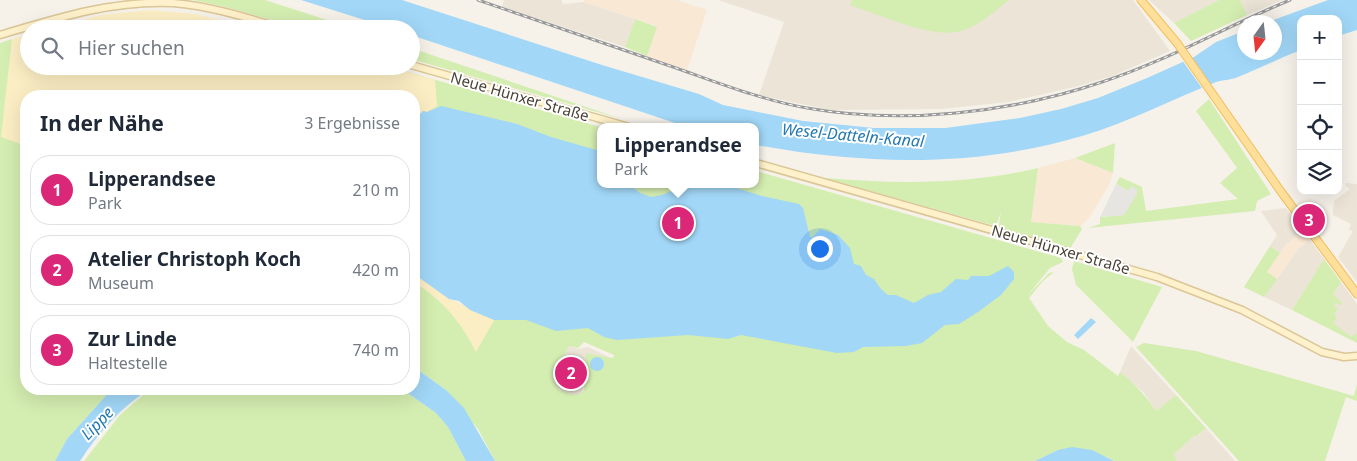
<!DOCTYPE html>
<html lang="de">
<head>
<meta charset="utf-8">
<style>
	:root { --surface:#fff; --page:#f6f6f7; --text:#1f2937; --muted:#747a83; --line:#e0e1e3; --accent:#db2777 }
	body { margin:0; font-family:"Noto Sans",sans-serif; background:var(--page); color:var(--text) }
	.controls { position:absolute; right:15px; top:15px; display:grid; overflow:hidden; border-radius:10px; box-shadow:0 5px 20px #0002 }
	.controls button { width:45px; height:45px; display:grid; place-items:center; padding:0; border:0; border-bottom:1px solid var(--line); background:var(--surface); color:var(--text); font:25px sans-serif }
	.compass { position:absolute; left:1237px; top:15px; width:45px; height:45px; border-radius:50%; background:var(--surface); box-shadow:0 5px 20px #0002; rotate:195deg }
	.you { position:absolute; left:819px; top:248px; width:18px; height:18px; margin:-12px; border:4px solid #fff; border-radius:50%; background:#1a73e8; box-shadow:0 0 0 8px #1a73e833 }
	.badge { display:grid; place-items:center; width:32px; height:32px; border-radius:50%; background:var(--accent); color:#fff; font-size:16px; font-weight:700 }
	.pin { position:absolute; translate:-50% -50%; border:2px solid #fff; box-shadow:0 1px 5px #0006 }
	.popup { position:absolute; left:597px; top:123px; width:162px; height:65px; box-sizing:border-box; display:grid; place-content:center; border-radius:10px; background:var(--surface); filter:drop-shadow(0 1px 4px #0005); font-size:16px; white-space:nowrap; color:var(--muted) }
	.popup b { font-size:19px; color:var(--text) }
	.popup::after { content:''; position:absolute; left:50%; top:100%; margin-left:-10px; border:10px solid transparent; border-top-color:var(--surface) }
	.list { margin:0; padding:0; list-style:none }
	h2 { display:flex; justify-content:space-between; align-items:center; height:65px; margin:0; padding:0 20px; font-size:21px }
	h2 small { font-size:16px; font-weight:400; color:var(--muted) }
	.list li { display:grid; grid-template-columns:32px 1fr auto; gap:15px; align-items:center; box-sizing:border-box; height:70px; margin:0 10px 10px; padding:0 10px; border:1px solid var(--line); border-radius:20px }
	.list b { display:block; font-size:19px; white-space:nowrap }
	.list p { margin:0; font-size:16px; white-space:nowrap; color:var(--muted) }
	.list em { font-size:16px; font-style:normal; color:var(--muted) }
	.icon { flex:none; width:28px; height:28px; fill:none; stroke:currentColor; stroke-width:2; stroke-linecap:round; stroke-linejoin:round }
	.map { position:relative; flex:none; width:1357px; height:461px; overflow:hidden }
	.search { position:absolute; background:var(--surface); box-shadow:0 5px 20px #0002; left:20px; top:20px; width:400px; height:55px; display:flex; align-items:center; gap:12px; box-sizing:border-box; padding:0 18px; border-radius:28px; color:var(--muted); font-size:19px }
	.panel { position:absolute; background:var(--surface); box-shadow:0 5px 20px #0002; left:20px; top:90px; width:400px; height:305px; border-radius:20px }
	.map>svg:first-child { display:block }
	.residential { fill:#ebe4d7 }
	.commercial { fill:#f9e8d4 }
	.green { fill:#d4edb0; fill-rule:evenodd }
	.sand { fill:#fceec4 }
	.parking { fill:#e7e5e2 }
	.water { fill:#a2d7f7 }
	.pier { fill:#f6f2ea }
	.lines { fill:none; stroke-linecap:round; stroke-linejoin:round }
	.secondary-casing { stroke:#dac696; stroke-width:9 }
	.primary-casing { stroke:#efbf5f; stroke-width:9 }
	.secondary { stroke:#fff1cb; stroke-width:6 }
	.primary { stroke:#ffdf9a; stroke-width:7 }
	.rail-casing { stroke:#999; stroke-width:3 }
	.rail { stroke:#fff; stroke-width:1; stroke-dasharray:4; stroke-linecap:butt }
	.primary-bridge-casing { stroke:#efbf5f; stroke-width:9; stroke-linecap:butt }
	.primary-bridge { stroke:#ffdf9a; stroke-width:7 }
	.labels { text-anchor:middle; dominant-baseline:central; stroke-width:4; stroke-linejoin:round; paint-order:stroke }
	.street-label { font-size:15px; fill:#4b4237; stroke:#fff }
	.water-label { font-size:16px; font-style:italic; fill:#2379b0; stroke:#fff }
</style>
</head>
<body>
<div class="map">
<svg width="1357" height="461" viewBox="0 0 1357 461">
	<rect width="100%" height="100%" fill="#f6f2ea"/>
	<!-- residential -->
	<path class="residential" d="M504,0H561L563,4L584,2L635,19L625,47L502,7Z
		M718,0H1133L1170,51L1112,76L1075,87L1008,102L942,109L831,110L759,95L784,22Z
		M1149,0H1219L1174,23Z
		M1240,0H1283L1247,15Z
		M1346,183L1357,184V282L1338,257L1353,231L1349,230L1351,224L1333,215V212L1334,201L1350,189L1345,185Z
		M1286,208L1303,231L1287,244L1280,253L1270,246L1277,235L1261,211Z
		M1310,240L1324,259L1292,310L1264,297L1299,248Z
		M1341,282L1357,304V333L1351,338L1332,323L1336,318L1333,315L1338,310L1333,305L1336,302L1333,294Z
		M569,346L579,349L588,347L609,357L586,353L585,383L581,394H568L567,392L559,390L554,382L562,381L560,365Z
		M1131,346L1176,395L1156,411L1144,393L1120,372Z
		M1206,428L1235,461H1177L1174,454L1196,434L1198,436Z"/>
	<!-- commercial -->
	<path class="commercial" d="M584,0H677L707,10L687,70L647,56L657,26L584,2Z
		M1075,158L1113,173L1109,185L1089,218L1081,226L1031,222L1038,168Z
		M1303,231L1310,240L1299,248L1277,279L1267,272L1286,244Z"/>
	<!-- green -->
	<path class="green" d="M193,0H265L355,29H304L226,7Z
		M852,0H1009C993,12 976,29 956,32C927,37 878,14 850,5Z
		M1219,0H1240L1247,15L1191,41L1174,23Z
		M635,19L657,27L647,56L625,47Z
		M12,39L29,66H387L600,127V184H756V171L1061,258L1063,262L1050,268L1027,296L1049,273L1054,272L1043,281L1029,298L1048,326L1067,342L1084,350L1118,376L1120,372C1135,384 1146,396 1156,411L1176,395L1206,428L1197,436L1195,435L1174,454L1177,461H1114L1107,457L1058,450L1035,461H495L478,429L446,390L414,367V282C443,300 461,321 476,351L494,320H520L414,265V96H26V389H112L67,439L55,461H0V43ZM584,342L614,355L613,358L586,353L584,390L581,394H568L567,392L559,390L555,382L562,381L560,365L569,346L578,348Z
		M411,48L622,119L411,59Z
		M1209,99L1271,194L1257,201L1255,211L1088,228L1100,224V217L1124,215L1128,191L1116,184L1120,177L1142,187L1146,211L1238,199L1220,183L1237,168L1196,111Z
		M1115,143L1113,173L1075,158Z
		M1038,168L1031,222L1080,226L1082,229L1071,247H1063L998,229L1001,212L996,226L824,178C895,184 968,185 1038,168Z
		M1270,246L1280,253L1267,272L1277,279L1264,297L1244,287Z
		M1324,259L1341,282L1333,294L1343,304L1339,305L1336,302L1334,305L1338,309L1334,315L1337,318L1333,323L1351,337L1357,333V343L1292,310Z
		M1074,261L1162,287L1133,342L1076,285L1072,269Z
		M1144,343L1196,351L1354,396L1357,384V401L1346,397L1325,461H1239L1136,347Z
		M150,389H402L436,413L448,427L466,461H84L120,415Z"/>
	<!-- sand -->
	<path class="sand" d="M150,10L195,14L256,29H48L101,15Z
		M29,34V66H387L435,80L437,106L427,112L423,111L414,122V96H26V146L1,137L12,39Z
		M414,274L447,297L494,320L476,352C461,322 443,300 414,282Z"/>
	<!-- parking -->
	<path class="parking" d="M1116,184L1128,191L1131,186L1137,189V194L1124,215L1100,217Z"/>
	<!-- water -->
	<path class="water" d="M301,0H402L602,65L699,94L723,105L803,121L874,128H945L1020,118L1061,109L1098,98L1147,78L1194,57L1216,42L1244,31V52H1274V22H1268L1328,0H1357V30L1338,36V19H1301V50C1280,58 1259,69 1238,77C1231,80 1223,80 1216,82C1171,100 1129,122 1082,136C974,168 865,165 756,145V127H687L411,35V29H393Z
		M441,106L517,124L551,137L600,151V184H629L640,193L651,197L662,195L688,184H708L712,187H733L762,196L799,204L803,208L810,237H813L820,229L838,235L850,248L854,264L861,266L866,275L874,279L881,289L888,295H896L914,303L928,295L941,292L956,279L968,280L971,276H989L1008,266L1014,272V279L1001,295L978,312L959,324L945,325L922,343L906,346L863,347L854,352L837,353L741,335L728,339L688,335L617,340L604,337L588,328L556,331L526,320H494L470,310L459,301L449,299L414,274V120L423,111L427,112Z
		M1091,318L1096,322L1078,339L1074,335Z
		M590 364a7 7 0 1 1 14 0a7 7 0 1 1-14 0Z
		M414,367L446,390L464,408L495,461H466L448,427L436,413L402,389H414Z
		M112,389H150C121,407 99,432 80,461H55L67,439Z
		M1072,447L1092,450L1114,461H1035L1058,450Z"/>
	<!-- pier -->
	<path class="pier" d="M1191,56L1213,87L1204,91L1182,60Z"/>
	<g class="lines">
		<!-- secondary casing -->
		<g class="secondary-casing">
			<path id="secondary" d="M0,35C57,18 113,0 173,3C211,6 248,18 285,29
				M411,65L629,127
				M756,163L1157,277L1242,310L1322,352L1344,357L1357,356"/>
		</g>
		<!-- primary casing -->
		<g class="primary-casing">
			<path id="primary" d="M1141,0L1177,43
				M1214,96L1282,193L1357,294"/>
		</g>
		<!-- secondary -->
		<use href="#secondary" class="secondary"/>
		<!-- primary -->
		<use href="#primary" class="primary"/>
		<!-- rail casing -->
		<g class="rail-casing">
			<path id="rail" d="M478,0C544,23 610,45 676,68C719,83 762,100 807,108C903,125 1010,113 1102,82C1167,61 1227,26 1290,0"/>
		</g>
		<!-- rail -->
		<use href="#rail" class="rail"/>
		<!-- primary-bridge casing -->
		<g class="primary-bridge-casing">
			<path id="primary-bridge" d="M1177,43L1214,96"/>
		</g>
		<!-- primary-bridge -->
		<use href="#primary-bridge" class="primary-bridge"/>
	</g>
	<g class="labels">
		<!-- street labels -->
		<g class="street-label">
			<text transform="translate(520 96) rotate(16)">Neue Hünxer Straße</text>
			<text transform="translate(1061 249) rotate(16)">Neue Hünxer Straße</text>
		</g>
		<!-- water labels -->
		<g class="water-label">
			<text transform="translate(853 135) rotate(5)">Wesel-Datteln-Kanal</text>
			<text transform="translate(97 423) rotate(-46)">Lippe</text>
		</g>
	</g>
</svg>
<div class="controls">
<button>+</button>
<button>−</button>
<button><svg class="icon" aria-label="locate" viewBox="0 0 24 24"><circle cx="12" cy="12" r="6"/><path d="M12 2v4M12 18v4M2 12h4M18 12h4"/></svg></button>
<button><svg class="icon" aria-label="layers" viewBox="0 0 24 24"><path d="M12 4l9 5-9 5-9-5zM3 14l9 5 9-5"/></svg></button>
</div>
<svg class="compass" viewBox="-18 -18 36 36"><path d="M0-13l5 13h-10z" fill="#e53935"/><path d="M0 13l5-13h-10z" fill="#747a83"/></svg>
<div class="you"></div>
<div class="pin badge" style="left:678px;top:223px">1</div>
<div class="popup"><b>Lipperandsee</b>Park</div>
<div class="pin badge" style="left:571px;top:373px">2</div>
<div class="pin badge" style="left:1309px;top:220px">3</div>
<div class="search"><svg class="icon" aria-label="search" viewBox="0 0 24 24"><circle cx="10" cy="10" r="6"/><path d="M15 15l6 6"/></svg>Hier suchen</div>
<section class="panel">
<h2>In der Nähe<small>3 Ergebnisse</small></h2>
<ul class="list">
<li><span class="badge">1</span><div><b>Lipperandsee</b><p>Park</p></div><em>210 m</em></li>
<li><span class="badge">2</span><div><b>Atelier Christoph Koch</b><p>Museum</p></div><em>420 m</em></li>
<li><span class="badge">3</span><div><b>Zur Linde</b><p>Haltestelle</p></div><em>740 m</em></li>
</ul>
</section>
</div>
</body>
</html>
